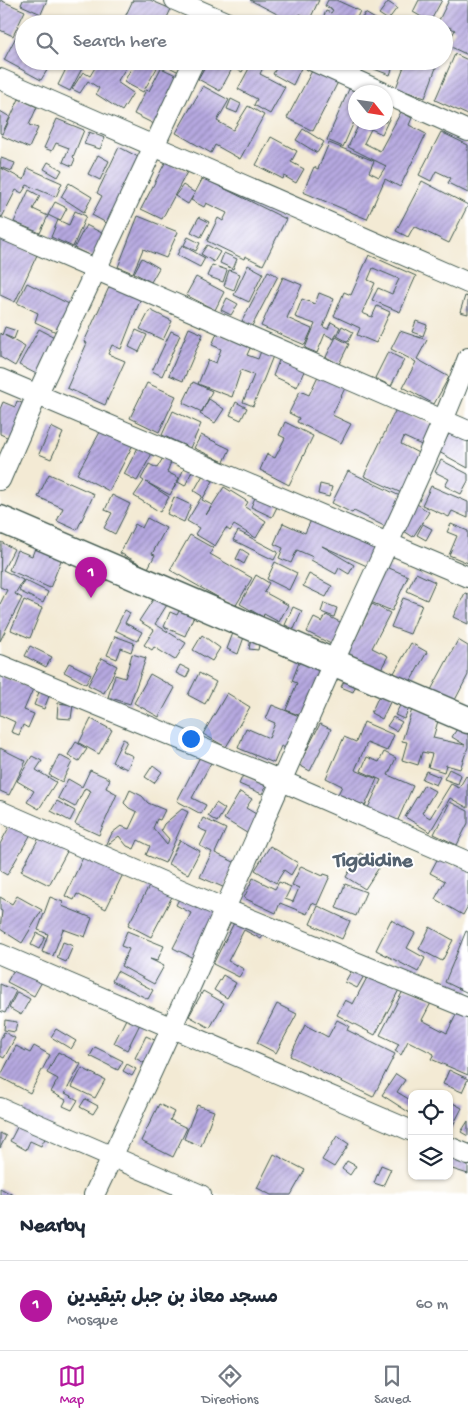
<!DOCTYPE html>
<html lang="en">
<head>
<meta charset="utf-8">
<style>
	:root { --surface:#fff; --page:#f2f2f3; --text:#1f2937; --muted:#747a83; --line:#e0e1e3; --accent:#b5179e }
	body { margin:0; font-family:"Gochi Hand","Playpen Sans Arabic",sans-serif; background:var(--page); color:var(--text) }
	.controls { position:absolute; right:15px; bottom:15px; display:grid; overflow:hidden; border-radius:10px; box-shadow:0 1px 4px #0004 }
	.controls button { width:45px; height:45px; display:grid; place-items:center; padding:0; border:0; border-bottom:1px solid var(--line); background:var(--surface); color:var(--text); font:25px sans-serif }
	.compass { position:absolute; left:348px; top:85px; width:45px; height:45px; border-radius:50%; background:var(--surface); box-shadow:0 1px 4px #0004; rotate:120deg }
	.you { position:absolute; left:190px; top:738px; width:18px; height:18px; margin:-12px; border:4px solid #fff; border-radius:50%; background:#1a73e8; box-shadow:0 0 0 8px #1a73e833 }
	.badge { display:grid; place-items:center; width:32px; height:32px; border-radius:50%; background:var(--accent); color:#fff; font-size:16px; font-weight:700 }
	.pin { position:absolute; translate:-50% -41px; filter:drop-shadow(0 1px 2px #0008) }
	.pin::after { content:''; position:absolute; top:26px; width:18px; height:15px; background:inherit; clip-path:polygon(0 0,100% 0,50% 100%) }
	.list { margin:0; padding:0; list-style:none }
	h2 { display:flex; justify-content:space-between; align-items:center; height:65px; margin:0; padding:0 20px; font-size:21px }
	h2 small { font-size:16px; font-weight:400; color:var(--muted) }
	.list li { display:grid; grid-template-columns:32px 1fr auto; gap:15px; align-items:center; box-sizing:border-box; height:90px; padding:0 20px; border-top:1px solid var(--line) }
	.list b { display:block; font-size:19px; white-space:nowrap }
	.list p { margin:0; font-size:16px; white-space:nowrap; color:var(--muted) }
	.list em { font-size:16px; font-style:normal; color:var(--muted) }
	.icon { flex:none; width:28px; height:28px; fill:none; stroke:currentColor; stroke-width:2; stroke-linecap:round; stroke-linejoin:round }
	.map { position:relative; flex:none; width:468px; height:1195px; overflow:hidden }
	.search { position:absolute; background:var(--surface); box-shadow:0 1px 4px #0004; left:15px; right:15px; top:15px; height:55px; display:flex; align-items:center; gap:12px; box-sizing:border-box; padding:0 18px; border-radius:28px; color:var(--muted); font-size:19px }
	.sheet { height:155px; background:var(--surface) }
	nav { display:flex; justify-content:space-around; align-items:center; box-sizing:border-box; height:70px; border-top:1px solid var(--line); background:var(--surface); font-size:14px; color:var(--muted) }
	nav a { display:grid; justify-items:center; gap:2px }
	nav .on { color:var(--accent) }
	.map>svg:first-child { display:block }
	.building { fill:url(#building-hatch) }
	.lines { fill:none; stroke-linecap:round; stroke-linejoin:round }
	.minor-casing { stroke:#3f574c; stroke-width:22 }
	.tertiary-casing { stroke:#3f574c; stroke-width:29 }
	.minor { stroke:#fff; stroke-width:20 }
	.tertiary { stroke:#fff; stroke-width:26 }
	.labels { text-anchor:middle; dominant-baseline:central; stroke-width:4; stroke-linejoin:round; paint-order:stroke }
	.district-label { font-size:21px; font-weight:bold; fill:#546270; stroke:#fff }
</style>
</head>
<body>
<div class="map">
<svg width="468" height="1195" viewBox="0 0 468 1195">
	<defs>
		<pattern id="building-hatch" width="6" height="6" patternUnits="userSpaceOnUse" patternTransform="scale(1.25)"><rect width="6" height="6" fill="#b6a8e0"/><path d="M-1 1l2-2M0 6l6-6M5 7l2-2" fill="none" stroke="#938ab6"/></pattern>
	</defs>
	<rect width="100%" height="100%" fill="#fff"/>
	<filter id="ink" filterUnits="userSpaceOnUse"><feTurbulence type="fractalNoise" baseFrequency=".02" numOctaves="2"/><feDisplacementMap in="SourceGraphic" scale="10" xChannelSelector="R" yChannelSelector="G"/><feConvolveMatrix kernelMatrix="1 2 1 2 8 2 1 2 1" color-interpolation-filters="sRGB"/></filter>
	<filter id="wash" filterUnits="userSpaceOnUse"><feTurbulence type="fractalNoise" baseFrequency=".0096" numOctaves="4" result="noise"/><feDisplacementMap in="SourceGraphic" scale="20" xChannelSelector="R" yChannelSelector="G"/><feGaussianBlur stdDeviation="1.12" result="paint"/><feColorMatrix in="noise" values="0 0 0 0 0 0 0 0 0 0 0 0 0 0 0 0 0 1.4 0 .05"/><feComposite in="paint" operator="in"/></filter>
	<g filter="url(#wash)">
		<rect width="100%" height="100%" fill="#f3ead4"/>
		<g id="blocks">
			<!-- building -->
			<path class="building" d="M0,0L25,11L13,36L0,30Z
				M23,0H47L41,14L21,5Z
				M133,0H150L171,9L164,24H140L125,17Z
				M250,0H319L310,19L300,14L297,19L307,24H274L279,15Z
				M328,0H336L360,11L354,24H320L326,11L331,13L333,10L325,6Z
				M419,0H442L430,22L413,12Z
				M449,0H468V55L447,45L455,30L438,22Z
				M388,2L397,8L388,20L379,14Z
				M365,13L384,24H359Z
				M187,15L204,24H182Z
				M21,27L24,28V61H39L49,67L41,80L4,60Z
				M455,54L468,60V115L435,100Z
				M70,61H86L70,91L58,85Z
				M99,61H119L127,66L117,82L133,93L122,111L96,94L99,88L88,81L80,93L72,89L83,72L90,76Z
				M135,61H145L157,68L143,92L124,82Z
				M151,61H167L165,66Z
				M169,61H184L179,72L167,66Z
				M208,61H248L242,72L233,67L220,91L198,79Z
				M253,61H266L260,74L285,87L270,114L254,105L257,99L238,89Z
				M280,61H288L301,68L293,85L273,74Z
				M347,61H367L362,69Z
				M377,61H395L390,75L374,69Z
				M406,61H426L437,65L425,98L396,88Z
				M161,68L182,78L158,126L134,114L146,90L149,91Z
				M313,69L338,82L313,131L287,118Z
				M203,86L229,100L217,121L233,130L248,106L264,115L240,159L215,145L211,153L176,133Z
				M349,89L356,91V122H386V115L390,117L382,134L371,129L364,143L380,151L401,112L412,118L409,125L426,134L400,187L385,179L367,219L303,192L314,167L318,169L329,143L374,161L369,172L379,177L386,166L348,147L359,124L354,122L343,147L327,140Z
				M19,99L37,107L29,125L38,128L29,148L2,136Z
				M231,99L241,104L237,113L227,109Z
				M0,111L10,117L2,134L0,133Z
				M57,119L84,130L73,157L75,159L72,166L63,162L69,148L56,143L52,151L44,148Z
				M303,129L324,142L317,153L296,140Z
				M89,132L105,138L100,149L84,144Z
				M441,132L468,145V193L448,183L451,178L436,171L431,181L419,175Z
				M271,137L297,151L291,162L304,169L296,183L284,176L283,179L256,165Z
				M119,147L148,162L112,226L92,215L102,196L97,193Z
				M98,155L109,161L100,180L88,174Z
				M1,158L15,163L12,171L0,167Z
				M166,161L187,172L162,219L141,209Z
				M48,162L62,170L58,177L44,169Z
				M1,168L24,180L28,168L62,183L56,197L27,185L22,193L16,190L2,217L0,216Z
				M203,178L286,219L263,265L245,256L244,259L207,241L218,218L223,221L227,213L206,203L204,207L191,200Z
				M422,181L468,205L449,243L414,226L408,237L396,231Z
				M69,183L92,197L84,212L61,197Z
				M183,185L195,193L188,204L175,196Z
				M29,190L40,196L33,209L48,216L40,233L14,222Z
				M55,202L67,208L60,221L48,215Z
				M75,211L86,216L73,247L51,237L58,220L69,225Z
				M138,216L178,232L166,258L143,249L133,273L118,267Z
				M199,217L209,222L201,237L191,232Z
				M86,225L104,234L93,257L74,248Z
				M188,237L200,243L196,251L184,245Z
				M0,238L37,255L15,302L0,295Z
				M182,245L205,258L200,267L177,255Z
				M207,245L220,252L214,262L201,254Z
				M224,253L237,259L233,269L220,263Z
				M369,255L416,276L400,312L372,300L378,288L392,294L399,279L373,268L368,280L375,283L362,313L372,317L377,306L390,312L376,343L357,335L360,328L334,316L344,292L351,295Z
				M142,258L159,268L151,282L134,273Z
				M212,265L227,270L223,282L207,276Z
				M248,265L263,273L249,302L234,295Z
				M229,270L240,274L234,290L224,286Z
				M268,271L278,276L252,326L242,321Z
				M196,277L224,292L215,310L186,295Z
				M283,277L302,285L287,318L312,329L305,345L261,326Z
				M27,283L83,311L69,338L35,322L38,313L17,303Z
				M111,283L141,298L121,349L112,345L108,354L125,361L105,405L67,388L87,343L84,342Z
				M319,293L334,299L323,327L328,329L331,322L340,327L334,339L325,334L317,353L305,348L315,324L295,317L302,299L315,304Z
				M465,296L468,297V314L460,312Z
				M227,298L238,304L231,315L221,310Z
				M150,310L172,321L163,340L140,329Z
				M416,321L427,325L423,336L412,332Z
				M342,326L353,332L348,342L337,336Z
				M5,327L17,331L14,339L4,335L25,347L15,366L0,357V333L2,335Z
				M189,328L203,334L183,381L169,375Z
				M39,329L70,345L50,381L19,365Z
				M136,330L147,335L139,352L129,347Z
				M171,331L180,335L162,376L152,371Z
				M400,331L427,340L417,359L449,377L434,404L403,387L416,362L391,349Z
				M217,333L251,346L247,355L258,359L261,351L273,356L253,406L243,402L254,375L241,370L232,397L198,384L208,360L216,363L221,349L212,345Z
				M336,337L349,344L339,364L326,357Z
				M388,352L404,360L391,386L375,378Z
				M280,358L305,369L297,387L273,376Z
				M318,376L345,388L332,415L351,424L341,443L297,422L299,418L289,413L300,391L309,395Z
				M193,382L212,391L202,412L183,403Z
				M147,383L176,396L159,432L130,418Z
				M209,399L224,409L215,423L200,414Z
				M17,401L31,407L16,441L0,434V409L3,402L15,407Z
				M236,402L247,408L241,420L230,415Z
				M396,409L438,428L428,448L404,437L401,444L426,457L408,496L364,476Z
				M173,411L201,424L190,448L162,435Z
				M285,422L313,436L289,485L260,470L267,454L275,458L285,438L279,435Z
				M105,423L136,439L109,491L77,474Z
				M51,427L63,433L51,459L39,454Z
				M451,430L468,439V468L439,452Z
				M201,435L230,449L224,462L194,448Z
				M142,440L155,448L137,481L124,474Z
				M163,458L171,462L167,472L179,478L170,495L146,482L169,497L160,512L134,496L144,481L141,479L149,464L157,468Z
				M441,460L468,474V481L461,494L445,486L449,479L435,472Z
				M185,466L193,469L185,486L178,482Z
				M348,471L404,498L388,528L354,511L352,513L332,503Z
				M49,474L94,494L77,530L57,521L63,508L38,497Z
				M203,475L213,481L202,500L212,505L206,515L224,487L248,502L245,507L266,521L256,538L234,525L230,531L226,528L215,546L195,534L199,528L187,521L202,496L194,491Z
				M320,484L332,487L329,497L318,494Z
				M431,486L468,502V518L452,511L449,517L422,505Z
				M257,493L279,503L272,517L251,507Z
				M112,495L130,504L115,534L104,528L112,513L105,510Z
				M174,497L191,505L184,522L167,514Z
				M417,504L429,512L413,537L401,529Z
				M147,518L166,528L152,554L155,555L148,568L120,553L135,524L142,528Z
				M312,518L376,546L367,566L322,546L354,565L349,574L339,568L336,574L311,560L313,557L297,550L291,563L279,558L283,548L274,544L283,523L305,533Z
				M423,524L432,529L426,540L417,535Z
				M451,524L468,531V563L449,555L457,536L447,532Z
				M238,531L278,552L274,560L233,540Z
				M190,535L213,548L210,554L252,578L235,607L170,570Z
				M1,542L14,549L3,570L23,580L15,594L22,598L0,641V604L7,590L0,587Z
				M37,543L64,553L50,588L9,570L17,550L32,556Z
				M241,549L249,554L244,564L236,559Z
				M275,562L297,573L289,590L267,579Z
				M382,565L408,576L392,611L366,600Z
				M416,573L435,582L427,600L407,591Z
				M309,574L332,586L326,597L303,586Z
				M256,575L269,583L264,592L288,605L279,622L264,614L263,617L240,604Z
				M24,580L48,592L43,603L19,591Z
				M158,592L170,600L155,624L186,643L175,660L154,647L152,650L144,645L154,630L139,621Z
				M465,593L468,594V624L453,617Z
				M403,598L422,605L410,634L391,627Z
				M24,600L42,608L30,638L11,630Z
				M324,603L337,608L334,617L321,612Z
				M372,604L390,613L372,648L388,656L381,669L348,654Z
				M182,605L196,611L185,636L164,627L170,612L177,615Z
				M293,607L302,611L294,629L285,625Z
				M125,610L130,613L125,623L142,632L137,641L115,630Z
				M326,615L346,625L335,646L307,632L314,618L322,622Z
				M233,633L244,637L238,654L227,649Z
				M202,635L220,648L212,661L193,650Z
				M115,636L134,643L131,652L121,648L117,659L107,655Z
				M251,639L260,640L258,650L249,649Z
				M458,640L468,646V675L454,702L431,690Z
				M411,643L427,652L410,682L394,673Z
				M30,646L52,657L46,667L25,656Z
				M132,654L146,658L130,704L108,697L115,675L125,678Z
				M301,657L328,668L308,719L286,710L297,683L292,681Z
				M102,658L117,666L104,693L88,685Z
				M69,663L91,674L86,684L64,672Z
				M180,665L190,670L186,678L176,673Z
				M199,673L216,682L205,704L188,695Z
				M150,674L175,688L159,717L134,703Z
				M0,675L33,689L24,710L34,714L28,728L23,725L19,735L11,732L15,722L0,715Z
				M347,675L358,680L353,692L341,687Z
				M41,687L51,691L44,709L34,705Z
				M381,691L393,696L382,719L371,713Z
				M227,693L250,707L226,747L203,734Z
				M404,698L412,702L404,719L395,715Z
				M58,703L73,705L71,719L57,718Z
				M272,705L304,718L290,750L281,746L274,763L238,748L246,728L269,738L275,723L266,719Z
				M413,706L440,714L433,738L465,745L452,737L460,724L468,729V747L460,769L446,765L444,772L428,767L432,754L422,752L418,765L402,760L407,742L402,741Z
				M393,717L402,722L396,731L387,726Z
				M91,719L112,730L99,754L79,743Z
				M364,722L394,735L387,751L367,743L355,770L377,779L365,806L338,794L342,786L326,778L344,737L356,742Z
				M320,724L331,729L310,771L299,765Z
				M123,739L127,741L122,751L133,756L127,769L112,762Z
				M76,742L87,749L79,761L68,755Z
				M0,748L26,761L9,795L0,791Z
				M384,752L396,758L388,775L413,786L397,822L368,808L381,780L361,771L367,757L379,762Z
				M59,755L72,762L62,782L49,775Z
				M201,755L212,761L192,798L206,805L201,814L177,801Z
				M32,756L42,761L36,770L56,782L39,809L27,802L34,791L17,781Z
				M153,765L162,772L154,783L145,777Z
				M449,769L461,775L458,784L444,779Z
				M90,770L110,779L106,788L117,794L99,835L75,824L91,791L85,788L75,807L58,798L68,779L82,787Z
				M426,771L440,777L436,785L422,779Z
				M243,775L266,786L262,794L239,784Z
				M466,776L468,778V808L450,798L430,832L405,817L424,785L435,791L422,813L430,818L451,784L459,788Z
				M130,790L142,796L148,803L165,810L160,820L157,819L153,828L167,845L169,839L161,830L164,824L182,809L188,812L165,863L146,855L150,846L138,840L134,849L127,846L119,836L106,846L112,833L121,826L129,829L137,812L129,808L124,803Z
				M240,792L252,799L246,808L261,817L250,835L224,819Z
				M57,801L75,811L70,821L51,811Z
				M450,802L468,811V823L457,845L434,834Z
				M216,803L225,809L217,822L208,816Z
				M14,818L34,829L7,875L0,871V844Z
				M203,818L226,829L215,853L236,863L225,888L200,877L212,852L200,846L207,832L198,828Z
				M40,836L70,846L49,885L21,871Z
				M180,840L200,851L188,874L168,864Z
				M270,846L298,863L291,875L284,870L276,883L255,870Z
				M86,851L125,870L106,909L77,894L74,900L65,896Z
				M360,853L380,866L365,889L346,877Z
				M438,858L455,868L457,864L468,871V906L463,915L435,899L445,881L430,873Z
				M301,866L323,876L324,874L330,876L317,905L312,903L307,914L280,903L276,913L244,898L253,878L275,889L279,882L291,887L285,899L293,902L299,888L292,885Z
				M153,879L175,891L151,937L128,925Z
				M345,884L366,892L356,916L336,908Z
				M183,891L219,909L197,960L173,948L191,913L176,905Z
				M17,896L42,910L22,943L0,929L2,911L0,910V897L12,904Z
				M50,897L63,902L62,906L92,918L85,937L63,929L53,956L42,952L48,934L38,930Z
				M318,906L350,921L342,939L310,924Z
				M237,917L265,932L261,939L244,930L228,961L244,969L239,977L213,964Z
				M391,920L415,933L407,948L425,958L418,972L376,950Z
				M430,927L453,940L442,961L419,949Z
				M127,931L164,946L157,961L150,959L164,966L154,984L121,966L129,949L121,946Z
				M466,931L468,932V993L445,982Z
				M37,933L45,937L39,949L31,945Z
				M63,942L73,946L66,962L57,958Z
				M17,964L44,978L34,996L7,982Z
				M353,968L365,974L357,988L345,982Z
				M371,970L401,986L375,1035L337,1015L345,1000L353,1004Z
				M117,971L153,990L148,999L112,981Z
				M223,975L236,983L227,998L214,990Z
				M0,984L16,991L5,1013L0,1011Z
				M405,987L432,1001L422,1020L447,1033L459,1009L468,1013V1075L431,1059L434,1054L408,1041L401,1055L395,1051L399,1044L380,1035Z
				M203,991L224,1003L210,1028L189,1016Z
				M17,992L30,999L21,1015L9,1008Z
				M277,1004L297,1014L276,1053L257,1043Z
				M128,1015L141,1022L127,1050L114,1043Z
				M5,1020L17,1022L15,1032L4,1030Z
				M337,1020L349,1026L347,1030L395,1054L373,1097L290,1056L305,1025L328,1037Z
				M56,1029L76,1041L71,1049L51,1037Z
				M4,1032L15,1038L4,1058L0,1056V1040Z
				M146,1036L163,1044L152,1067L135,1058Z
				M16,1046L30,1053L34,1046L50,1055L30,1093L0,1077Z
				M95,1047L123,1061L118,1070L90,1056Z
				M58,1052L81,1064L65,1093L78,1100L72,1110L63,1106L66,1100L51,1092L58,1079L47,1073Z
				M127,1064L136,1069L132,1076L123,1071Z
				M82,1068L105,1080L95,1098L72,1087Z
				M449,1070L468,1079L462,1092L443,1084Z
				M396,1074L405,1080L397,1092L412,1101L410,1113L382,1095Z
				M85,1099L98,1106L93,1114L80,1107Z
				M449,1101L462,1108L449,1133Z
				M159,1104L174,1112L170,1120L187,1128L173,1157L141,1141Z
				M197,1105L214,1111L201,1146L184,1139Z
				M27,1108L54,1122L41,1146L30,1141L26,1150L10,1141Z
				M468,1121V1136L461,1132Z
				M0,1133L6,1136L0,1148Z
				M337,1136L349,1144L334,1167L322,1160Z
				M274,1154L305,1170L291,1195H271L257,1188Z
				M454,1156L468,1161V1174L449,1168Z
				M347,1161L356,1166L350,1175L342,1169Z
				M381,1165L391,1169L383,1186L374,1183Z
				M0,1188L13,1195H0Z"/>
		</g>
	</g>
	<g filter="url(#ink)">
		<use href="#blocks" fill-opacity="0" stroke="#3f574c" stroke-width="1"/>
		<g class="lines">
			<!-- minor casing -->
			<g class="minor-casing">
				<path id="minor" d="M175,0L230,24
					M313,61L382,92
					M0,79L468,283
					M386,94L468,131
					M0,228L468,431
					M0,379L468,577
					M0,480L37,395L194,61
					M0,665L282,781L468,862
					M0,811L225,909L468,1008
					M0,954L412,1131
					M0,1108L201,1195
					M449,1147L468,1155
					M94,1195C178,1019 255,840 334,661C379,560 429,461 468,358"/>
			</g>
			<!-- tertiary casing -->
			<g class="tertiary-casing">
				<path id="tertiary" d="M0,519L468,720"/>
			</g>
			<!-- minor -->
			<use href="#minor" class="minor"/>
			<!-- tertiary -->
			<use href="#tertiary" class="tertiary"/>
		</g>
	</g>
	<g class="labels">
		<!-- district labels -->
		<g class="district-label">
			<text x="373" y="862">Tigdidine</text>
		</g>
	</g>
</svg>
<div class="controls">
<button><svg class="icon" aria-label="locate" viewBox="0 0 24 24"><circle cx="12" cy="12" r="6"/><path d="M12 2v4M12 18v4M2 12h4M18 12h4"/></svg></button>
<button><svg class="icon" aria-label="layers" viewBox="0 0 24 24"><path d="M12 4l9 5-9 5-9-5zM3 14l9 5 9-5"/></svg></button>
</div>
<svg class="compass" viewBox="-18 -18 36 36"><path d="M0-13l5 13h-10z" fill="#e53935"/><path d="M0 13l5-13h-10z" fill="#747a83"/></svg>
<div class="you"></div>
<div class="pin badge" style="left:91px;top:598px">1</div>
<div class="search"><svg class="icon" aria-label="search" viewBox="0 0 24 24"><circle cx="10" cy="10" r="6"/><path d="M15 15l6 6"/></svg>Search here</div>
</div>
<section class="sheet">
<h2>Nearby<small></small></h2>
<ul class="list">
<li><span class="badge">1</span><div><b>مسجد معاذ بن جبل بتيقيدين</b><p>Mosque</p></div><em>60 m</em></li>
</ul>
</section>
<nav>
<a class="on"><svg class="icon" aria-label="map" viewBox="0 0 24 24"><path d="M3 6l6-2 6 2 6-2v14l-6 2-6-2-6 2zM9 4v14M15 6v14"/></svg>Map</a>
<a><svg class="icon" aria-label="directions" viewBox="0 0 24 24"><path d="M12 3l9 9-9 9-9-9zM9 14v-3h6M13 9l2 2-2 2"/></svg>Directions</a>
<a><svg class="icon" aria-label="saved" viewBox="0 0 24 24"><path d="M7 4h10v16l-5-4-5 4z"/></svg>Saved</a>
</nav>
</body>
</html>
